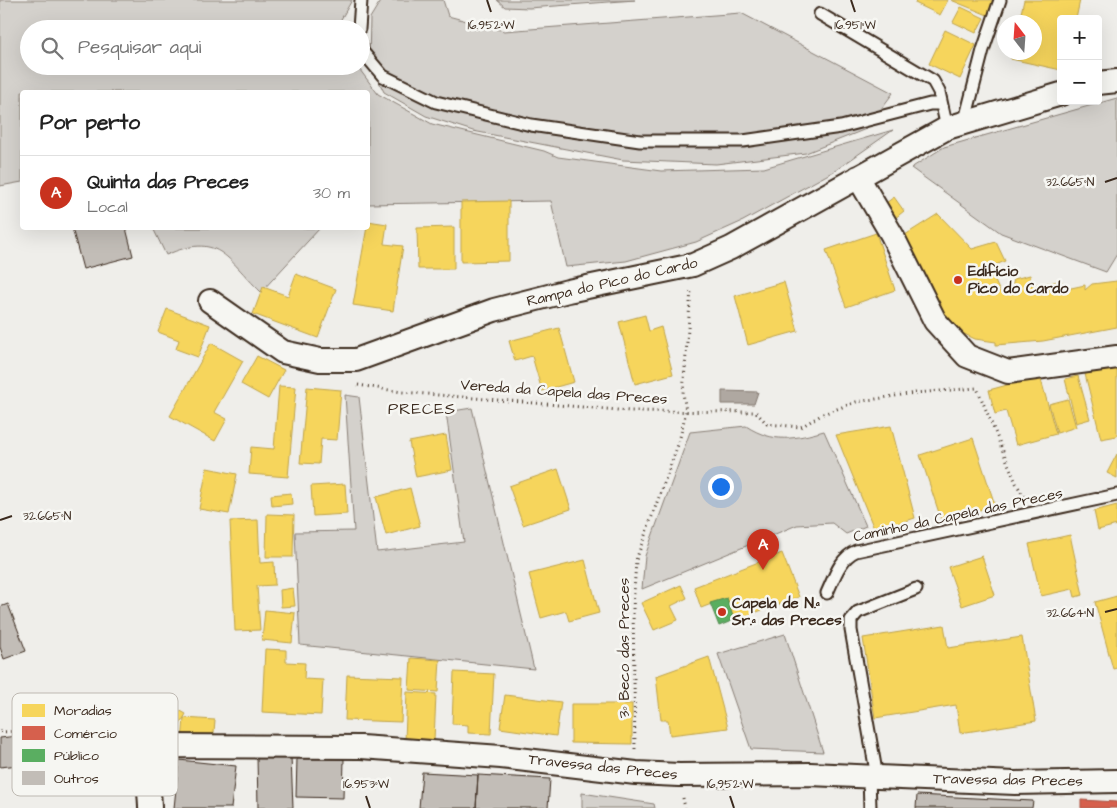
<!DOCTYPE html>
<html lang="pt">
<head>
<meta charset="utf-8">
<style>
	:root { --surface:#fff; --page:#f2f2f2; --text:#222; --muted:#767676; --line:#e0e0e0; --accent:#c8321e }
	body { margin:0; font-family:"Architects Daughter",sans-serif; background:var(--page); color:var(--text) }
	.controls { position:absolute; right:15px; top:15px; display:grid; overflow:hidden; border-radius:5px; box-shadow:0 5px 20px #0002 }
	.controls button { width:45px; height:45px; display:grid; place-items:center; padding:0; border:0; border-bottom:1px solid var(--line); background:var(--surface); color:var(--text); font:25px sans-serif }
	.compass { position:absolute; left:997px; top:15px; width:45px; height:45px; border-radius:50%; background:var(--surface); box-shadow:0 5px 20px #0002; rotate:343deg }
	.you { position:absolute; left:720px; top:486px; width:18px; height:18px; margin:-12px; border:4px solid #fff; border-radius:50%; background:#1a73e8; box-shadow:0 0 0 8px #1a73e833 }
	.badge { display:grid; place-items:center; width:32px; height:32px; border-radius:50%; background:var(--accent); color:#fff; font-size:16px; font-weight:700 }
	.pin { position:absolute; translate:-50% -41px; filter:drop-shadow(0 1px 2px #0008) }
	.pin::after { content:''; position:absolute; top:26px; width:18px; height:15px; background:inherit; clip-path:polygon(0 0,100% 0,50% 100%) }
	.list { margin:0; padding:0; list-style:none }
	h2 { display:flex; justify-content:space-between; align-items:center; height:65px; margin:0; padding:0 20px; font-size:21px }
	h2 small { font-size:16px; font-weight:400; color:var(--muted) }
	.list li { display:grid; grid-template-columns:32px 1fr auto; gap:15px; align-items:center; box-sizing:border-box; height:75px; padding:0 20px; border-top:1px solid var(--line) }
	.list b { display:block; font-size:19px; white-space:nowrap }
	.list p { margin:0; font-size:16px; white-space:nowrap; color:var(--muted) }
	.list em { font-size:16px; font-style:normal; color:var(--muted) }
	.icon { flex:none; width:28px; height:28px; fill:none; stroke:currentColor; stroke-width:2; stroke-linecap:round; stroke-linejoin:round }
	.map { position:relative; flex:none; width:1117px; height:808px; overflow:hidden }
	.search { position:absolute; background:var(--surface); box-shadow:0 5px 20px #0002; left:20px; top:20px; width:350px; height:55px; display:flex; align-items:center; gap:12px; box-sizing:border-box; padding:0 18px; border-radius:28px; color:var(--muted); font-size:19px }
	.panel { position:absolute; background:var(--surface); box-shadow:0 5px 20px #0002; left:20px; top:90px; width:350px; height:140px; border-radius:5px }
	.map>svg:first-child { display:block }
	.green { fill:#d4d1cc; stroke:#887e75 }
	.water { fill:#afa8a1; stroke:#81766d }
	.homes { fill:#f6d55c; stroke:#bea249 }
	.shops { fill:#d6604d; stroke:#a8503f }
	.public { fill:#5aae61; stroke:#51864d }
	.building { fill:#c2bdb7; stroke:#3b2a1e }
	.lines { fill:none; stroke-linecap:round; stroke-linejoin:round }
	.lane-casing { stroke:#3b2a1e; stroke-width:15 }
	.street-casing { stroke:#3b2a1e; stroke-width:26 }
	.path { stroke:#3b2a1e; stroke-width:3; stroke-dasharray:1 4; stroke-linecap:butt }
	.lane { stroke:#f6f6f2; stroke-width:11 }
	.street { stroke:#f6f6f2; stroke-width:22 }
	.ticks { fill:none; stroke:#3b2a1e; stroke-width:2 }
	.poi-dot { fill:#c8321e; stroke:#f6f6f2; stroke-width:2 }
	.labels { text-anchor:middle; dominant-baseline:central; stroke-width:5; stroke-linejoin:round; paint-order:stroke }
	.poi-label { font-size:15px; font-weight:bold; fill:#3b2a1e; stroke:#f6f6f2; text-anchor:start }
	.street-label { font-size:15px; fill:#3b2a1e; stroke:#f6f6f2 }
	.neighbourhood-label { font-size:16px; letter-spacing:1px; fill:#3b2a1e; stroke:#f6f6f2 }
	.key { fill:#f6f6f2; stroke:#beb9b2; stroke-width:1 }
	.key-label { font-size:14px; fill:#3b2a1e }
	.ticks-label { font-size:12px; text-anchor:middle; fill:#3b2a1e; stroke:#f6f6f2; stroke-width:5; stroke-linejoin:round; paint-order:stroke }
</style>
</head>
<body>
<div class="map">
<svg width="1117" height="808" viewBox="0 0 1117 808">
	<rect width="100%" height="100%" fill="#efeeea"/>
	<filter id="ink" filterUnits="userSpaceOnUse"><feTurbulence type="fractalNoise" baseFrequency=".02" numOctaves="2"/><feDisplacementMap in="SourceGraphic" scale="10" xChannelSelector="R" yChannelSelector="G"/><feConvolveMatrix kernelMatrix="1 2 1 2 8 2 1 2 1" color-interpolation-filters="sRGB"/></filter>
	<g filter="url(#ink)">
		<!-- green -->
		<path class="green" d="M0,0H352L340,21L341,29H29V66H357L378,94L432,124L544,151L558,157L661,171L764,168L893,130L836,170L743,221L696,242L626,261L566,267L551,201L368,204V92H22V182L0,186Z
			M381,0H443L448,16L504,31L741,13L893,93L866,129L806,153L716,164L623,160L473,131L426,116L384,92L369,61L370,18Z
			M497,0H635L529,8L505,7Z
			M1117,98V254L1106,272L1001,233L911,168L944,147Z
			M153,228H320L261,292C225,257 219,232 166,255Z
			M345,395L359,397L377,552L464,542L446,412L472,408L534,669L300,645L295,532L354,531Z
			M746,426C774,444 795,439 824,431L866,526L846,534L832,523L797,525L642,589L645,556L690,432Z
			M785,634L823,752L751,749L718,654Z
			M582,793L654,804L655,808H582Z"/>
		<!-- water -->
		<path class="water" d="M722,391L758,392L754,404H722Z"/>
		<!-- homes -->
		<path class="homes" d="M916,0H948L940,15L915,3Z
			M951,0H997L990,16Z
			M1024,0H1080L1076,19H1061V70L1011,59L1012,52H1034V22H1019Z
			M961,7L984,18L976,33L953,22Z
			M945,30L976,45L960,79L929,64Z
			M894,197L904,211L889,223L878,209Z
			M509,201V261L461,262V202Z
			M938,214L972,249L996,242L1005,261L989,268L1000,292L1012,288L1014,279L1030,275L1031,285L1062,281V290L1085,285V290L1092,284L1117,281V327L1043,341L996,345V342L975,339L958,331L941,310H935L905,235Z
			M368,221L387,224L384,244L403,246L393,311L353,305Z
			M454,227V269H418L417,228Z
			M876,233L895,290L846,307L826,250Z
			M296,274L336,289L318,338L253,314L263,287L288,296Z
			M784,282L798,331L748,345L735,296Z
			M167,309L210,325L198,357L176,349L179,340L158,332Z
			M645,315L649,331L661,327L673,374L635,384L619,322Z
			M559,328L574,382L542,391L532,356L515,361L509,341Z
			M211,343L243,361L214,412L227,419L215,441L170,416Z
			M257,356L284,370L268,399L241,384Z
			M1117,366V436L1101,439L1085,374Z
			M1040,376L1056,434L1016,445L1006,411L995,414L989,390Z
			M1078,376L1090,419L1076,423L1065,379Z
			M279,386L296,387L288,477L249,474L251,447L274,449Z
			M307,387L341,390L337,440L321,439L319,464L300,463Z
			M1068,399L1076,427L1057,433L1049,404Z
			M891,426L915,518L875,531L836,435Z
			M446,435L452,470L416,477L409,442Z
			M973,438L995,505L942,522L920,455Z
			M1117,454V478L1107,473Z
			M207,468L237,474L229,514L199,509Z
			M558,469L571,509L523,525L509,486Z
			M345,484L347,514L313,516L311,486Z
			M410,488L420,526L386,535L376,497Z
			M291,493L292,504L272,506L271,495Z
			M1117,505V525L1098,530L1094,511Z
			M267,514L294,515L293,557H266Z
			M258,520L260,563L274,562L275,585L257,586L260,630L235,631L230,521Z
			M1070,535L1083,595L1075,597L1073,589L1041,596L1029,544Z
			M782,553L799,597L734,620L727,598L701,608L694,587Z
			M982,556L995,595L962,606L948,567Z
			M585,560L599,613L569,621L566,611L541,618L529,574Z
			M681,585L687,598L671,606L678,620L654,630L641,603Z
			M293,588L295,606L281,607L280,590Z
			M1117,596V668L1113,669L1095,602Z
			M265,610L295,613L292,643L262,640Z
			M944,625L948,648L1022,637L1036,721L960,733L956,705L875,718L863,638Z
			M265,649L286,650V662L305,663L304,679L323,680L321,715L262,712Z
			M709,657L728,728L670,735L668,720H661L656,676Z
			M411,658L440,660L438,692L409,690Z
			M454,672L494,674L491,734L468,733V725L452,724Z
			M347,675L403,677L401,722L345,720Z
			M407,692L436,694L434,741L405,740Z
			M152,695L186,714L175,733L163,726L154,741L133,729Z
			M505,695L561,702L556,736L500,728Z
			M571,704H632V744L571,743Z
			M184,718L215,720L213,744L182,742Z"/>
		<!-- shops -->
		<path class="shops" d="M1081,800L1117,802V808H1081Z"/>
		<!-- public -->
		<path class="public" d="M727,598L734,620L719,626L710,603Z"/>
		<!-- building -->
		<path class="building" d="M72,228H126L133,256L83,269Z
			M8,604L26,651L4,659L0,647V607Z
			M53,732L56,761L0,767V738Z
			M257,756L291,757L293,808H258Z
			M297,758L344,759L343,798L296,797Z
			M179,760L236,766L231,808H174Z
			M422,772L478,775L476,808H419Z
			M478,775L550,779L548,808H476Z
			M917,795L1033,801L1032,808H916Z"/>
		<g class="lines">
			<!-- lane casing -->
			<g class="lane-casing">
				<path id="lane" d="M820,14L933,81L939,92L947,128
					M359,29L361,0
					M361,46L362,51L383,76L436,102L531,125L640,141H743L841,127L930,104H941
					M964,124L983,50L1000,0
					M827,593C834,578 840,558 856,551L1117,495
					M869,777L870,808
					M877,777L851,630V620L858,612L916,589"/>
			</g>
			<!-- street casing -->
			<g class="street-casing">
				<path id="street" d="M1098,83L1117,81
					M858,177L892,235L935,321L967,356L1008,372L1117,357
					M210,301L283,352L320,360H356L494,310L568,291L693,265L731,248L947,128L1061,94
					M150,808C150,792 145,768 148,754C149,750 152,748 156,746L361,747L501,757L636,773L679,775L810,774L1015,783L1117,781"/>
			</g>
			<!-- path -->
			<path class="path" d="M358,385L402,392L630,411L756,412L767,424L801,427L823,414L856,402L915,393L977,388L1016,483L1024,497
				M0,732L114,727L130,740
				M635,749L633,609L636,560L679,442L686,411L683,393L691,290
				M683,798L685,808"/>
			<!-- lane -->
			<use href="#lane" class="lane"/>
			<!-- street -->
			<use href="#street" class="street"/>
		</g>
	</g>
	<!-- ticks -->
	<path class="ticks" d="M487,0L491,12M851,0L855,12M1105,182L1117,178M0,520L12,516M1105,612L1117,609M366,796L370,808M730,796L734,808"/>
	<!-- markers -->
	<g class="poi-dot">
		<circle cx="958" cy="280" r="5"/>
		<circle cx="722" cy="612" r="5"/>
	</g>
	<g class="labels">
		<!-- poi labels -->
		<g class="poi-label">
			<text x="968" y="271">Edifício<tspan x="968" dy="17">Pico do Cardo</tspan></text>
			<text x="732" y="603">Capela de N.ª<tspan x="732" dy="17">Sr.ª das Preces</tspan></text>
		</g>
		<!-- street labels -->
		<g class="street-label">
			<text transform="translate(612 282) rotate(-13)">Rampa do Pico do Cardo</text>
			<text transform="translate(564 392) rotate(4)">Vereda da Capela das Preces</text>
			<text transform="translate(958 515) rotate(-12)">Caminho da Capela das Preces</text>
			<text transform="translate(624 648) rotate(-90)">3º Beco das Preces</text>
			<text transform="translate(603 767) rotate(6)">Travessa das Preces</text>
			<text transform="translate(1008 780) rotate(1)">Travessa das Preces</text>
		</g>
		<!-- neighbourhood labels -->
		<g class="neighbourhood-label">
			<text x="422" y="409">PRECES</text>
		</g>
	</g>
	<!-- legend -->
	<rect x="12" y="693" width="166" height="103" rx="8" class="key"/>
	<rect x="22" y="704" width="23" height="13" fill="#f6d55c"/>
	<rect x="22" y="726" width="23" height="14" fill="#d6604d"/>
	<rect x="22" y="749" width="23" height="13" fill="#5aae61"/>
	<rect x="22" y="771" width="23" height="14" fill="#c2bdb7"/>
	<g class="key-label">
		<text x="54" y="715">Moradias</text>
		<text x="54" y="738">Comércio</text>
		<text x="54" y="760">Público</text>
		<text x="54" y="783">Outros</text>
	</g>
	<g class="ticks-label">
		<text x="491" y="29">16.952°W</text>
		<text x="855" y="29">16.951°W</text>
		<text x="1070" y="186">32.665°N</text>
		<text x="47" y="520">32.665°N</text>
		<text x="1070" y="617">32.664°N</text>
		<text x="366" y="788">16.953°W</text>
		<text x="730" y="788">16.952°W</text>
	</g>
</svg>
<div class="controls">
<button>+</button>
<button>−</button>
</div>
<svg class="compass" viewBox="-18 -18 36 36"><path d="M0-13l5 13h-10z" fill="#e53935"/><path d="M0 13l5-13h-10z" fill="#767676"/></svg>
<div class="you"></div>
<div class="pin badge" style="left:763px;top:570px">A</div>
<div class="search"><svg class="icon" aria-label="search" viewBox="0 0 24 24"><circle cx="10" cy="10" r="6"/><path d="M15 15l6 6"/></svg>Pesquisar aqui</div>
<section class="panel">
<h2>Por perto<small></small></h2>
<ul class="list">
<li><span class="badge">A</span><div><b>Quinta das Preces</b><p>Local</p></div><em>30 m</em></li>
</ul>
</section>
</div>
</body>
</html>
